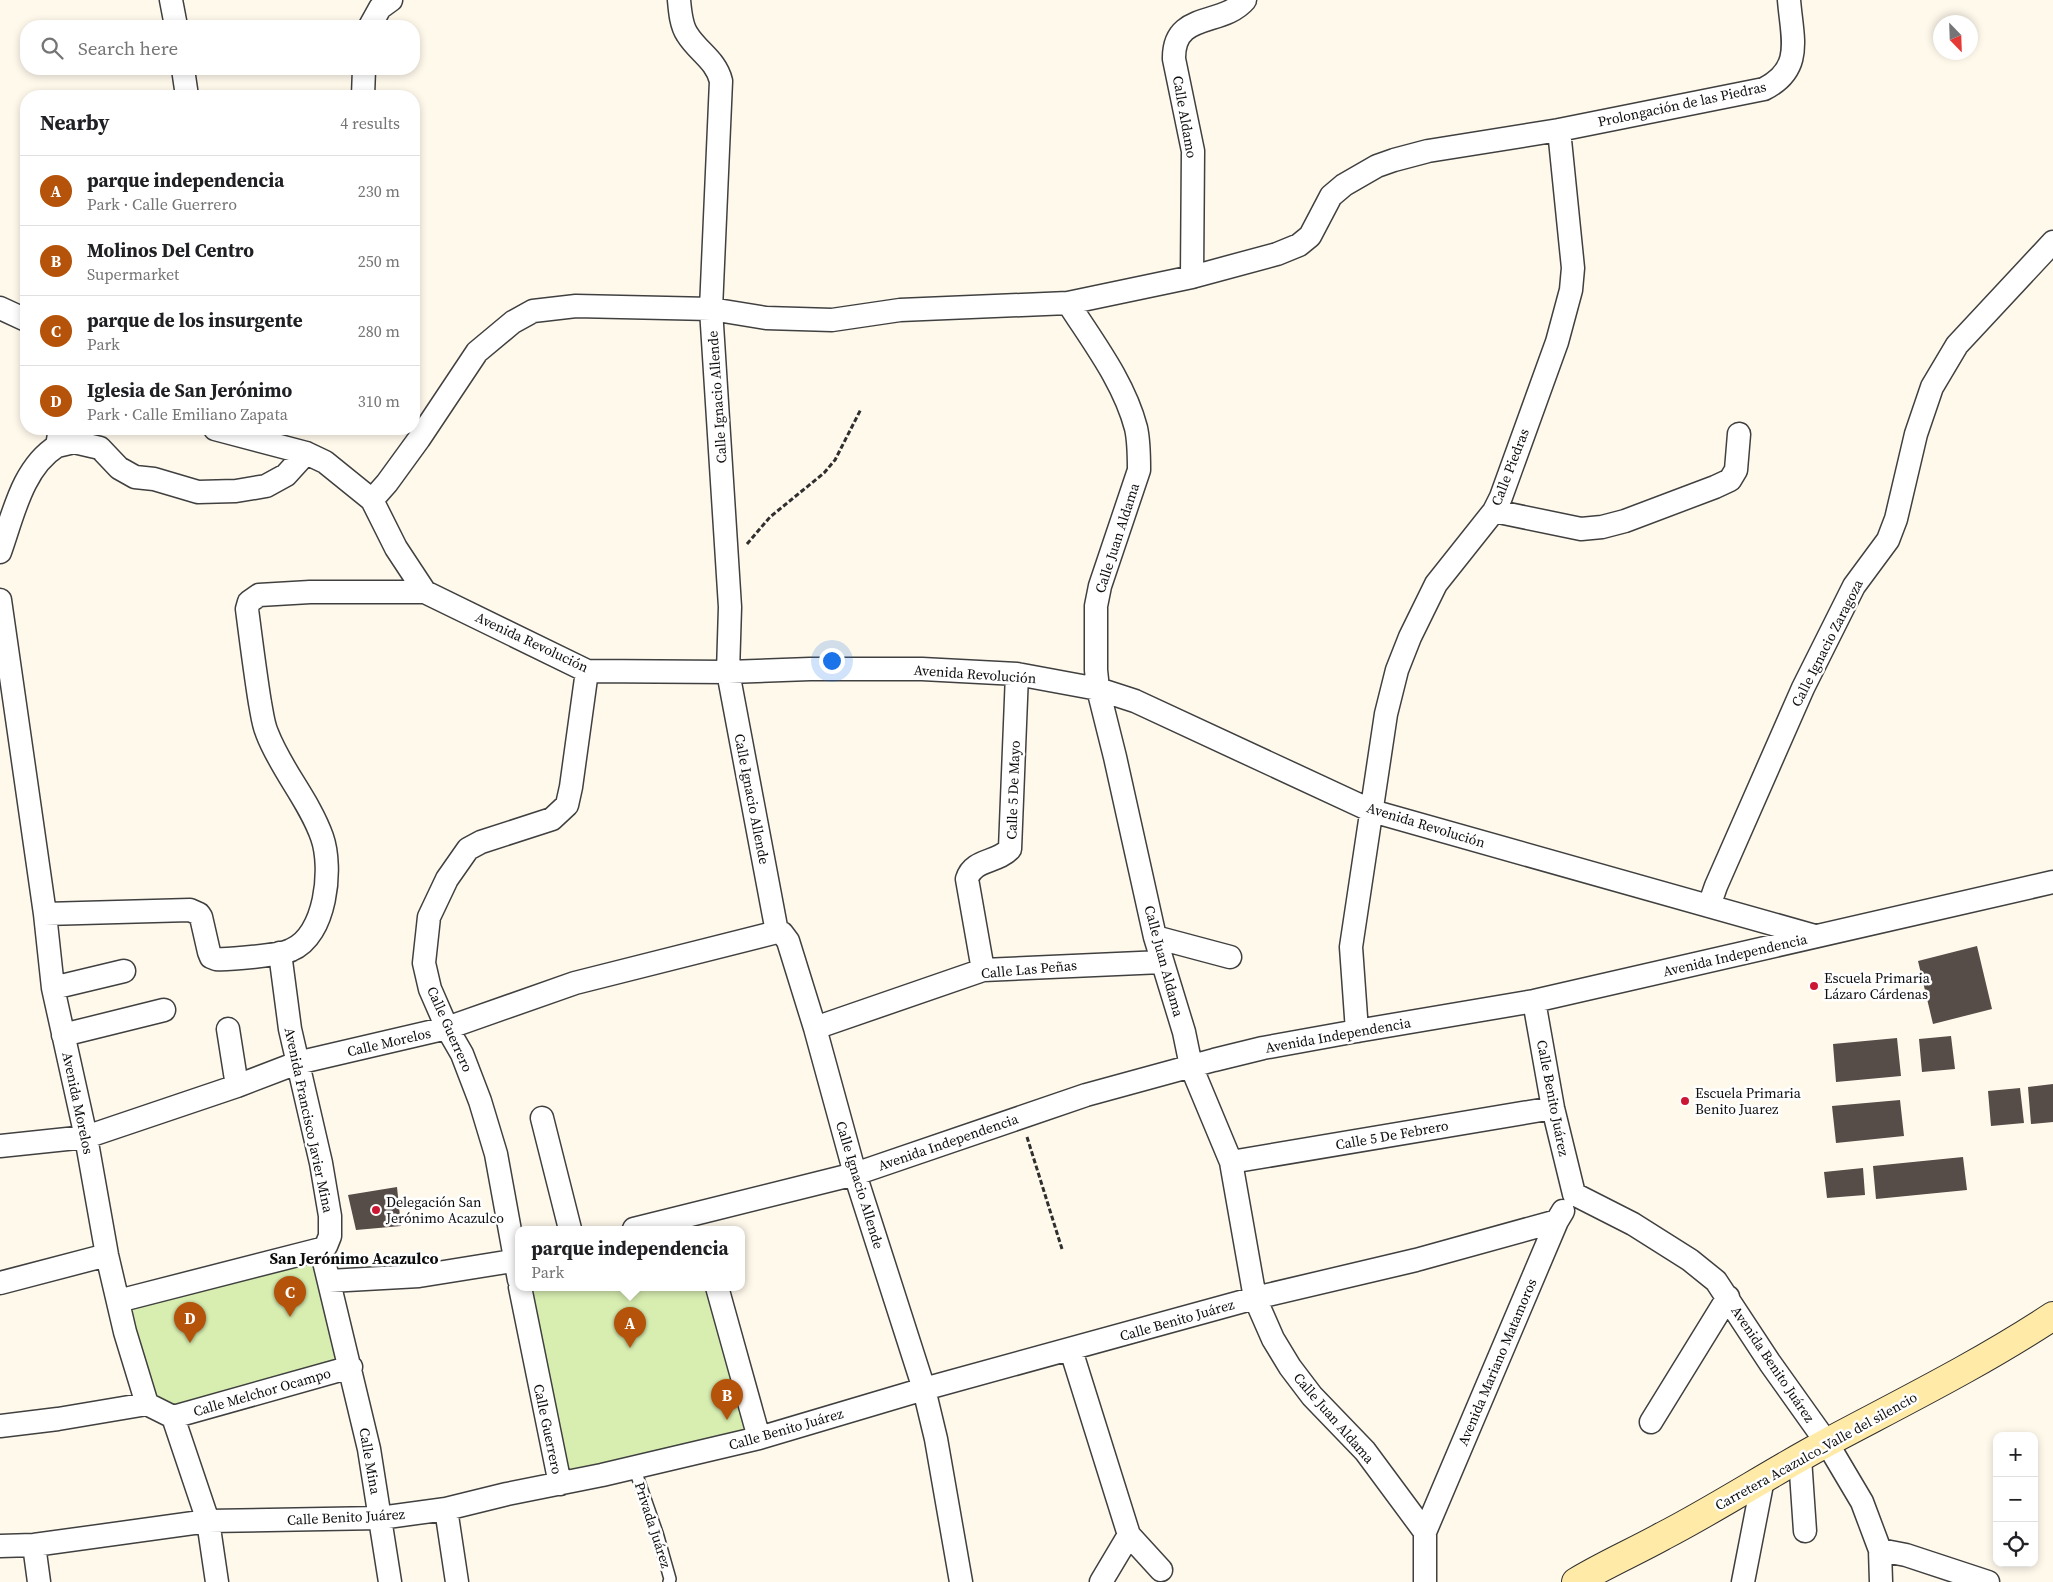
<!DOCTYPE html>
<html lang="en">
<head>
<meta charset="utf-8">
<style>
	:root { --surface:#fff; --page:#f6f6f6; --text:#202124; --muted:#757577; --line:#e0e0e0; --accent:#b45309 }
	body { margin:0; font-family:"Source Serif 4",serif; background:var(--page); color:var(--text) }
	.controls { position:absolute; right:15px; bottom:15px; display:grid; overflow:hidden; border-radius:10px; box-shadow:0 2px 8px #0003 }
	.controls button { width:45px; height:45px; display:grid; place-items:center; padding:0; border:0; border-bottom:1px solid var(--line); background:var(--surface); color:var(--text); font:25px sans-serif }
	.compass { position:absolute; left:1933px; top:15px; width:45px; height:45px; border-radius:50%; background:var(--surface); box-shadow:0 2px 8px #0003; rotate:157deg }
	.you { position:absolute; left:831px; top:660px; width:18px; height:18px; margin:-12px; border:4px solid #fff; border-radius:50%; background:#1a73e8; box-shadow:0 0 0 8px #1a73e833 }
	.badge { display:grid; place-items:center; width:32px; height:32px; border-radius:50%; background:var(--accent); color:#fff; font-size:16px; font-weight:700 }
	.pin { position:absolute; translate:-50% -41px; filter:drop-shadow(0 1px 2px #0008) }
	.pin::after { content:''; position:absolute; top:26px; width:18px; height:15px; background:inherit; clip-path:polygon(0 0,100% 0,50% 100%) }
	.popup { position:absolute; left:515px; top:1226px; width:230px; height:65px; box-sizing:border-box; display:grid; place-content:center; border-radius:10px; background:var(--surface); filter:drop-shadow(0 1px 4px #0005); font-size:16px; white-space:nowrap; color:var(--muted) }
	.popup b { font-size:19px; color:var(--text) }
	.popup::after { content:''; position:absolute; left:50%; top:100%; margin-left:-10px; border:10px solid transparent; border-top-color:var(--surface) }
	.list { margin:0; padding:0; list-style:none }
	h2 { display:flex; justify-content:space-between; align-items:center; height:65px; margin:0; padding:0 20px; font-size:21px }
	h2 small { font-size:16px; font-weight:400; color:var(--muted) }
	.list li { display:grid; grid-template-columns:32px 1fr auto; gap:15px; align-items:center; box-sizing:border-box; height:70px; padding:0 20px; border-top:1px solid var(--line) }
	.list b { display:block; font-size:19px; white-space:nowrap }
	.list p { margin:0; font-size:16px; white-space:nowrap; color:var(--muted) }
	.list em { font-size:16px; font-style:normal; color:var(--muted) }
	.icon { flex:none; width:28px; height:28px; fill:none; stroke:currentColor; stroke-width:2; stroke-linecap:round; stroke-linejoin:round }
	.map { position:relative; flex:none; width:2053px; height:1582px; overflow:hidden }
	.search { position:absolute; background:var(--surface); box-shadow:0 2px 8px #0003; left:20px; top:20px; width:400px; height:55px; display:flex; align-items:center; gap:12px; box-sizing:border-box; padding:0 18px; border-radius:20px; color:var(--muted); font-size:19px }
	.panel { position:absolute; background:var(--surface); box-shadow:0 2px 8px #0003; left:20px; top:90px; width:400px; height:345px; border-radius:20px }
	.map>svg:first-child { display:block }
	.green { fill:#d8eeb1 }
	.building { fill:#564c48 }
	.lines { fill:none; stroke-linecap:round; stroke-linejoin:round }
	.service-casing { stroke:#404040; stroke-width:14 }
	.minor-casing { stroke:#404040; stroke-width:25 }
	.secondary-casing { stroke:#2f2f2f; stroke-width:30 }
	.path { stroke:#2f2f2f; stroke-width:3; stroke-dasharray:5 2.5; stroke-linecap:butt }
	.service { stroke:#fff; stroke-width:11 }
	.minor { stroke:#fff; stroke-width:22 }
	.secondary { stroke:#ffeba7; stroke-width:28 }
	.poi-dot { fill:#cb1634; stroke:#fff; stroke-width:2 }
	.labels { text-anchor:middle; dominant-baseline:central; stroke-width:5; stroke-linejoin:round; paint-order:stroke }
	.street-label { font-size:14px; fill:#0d0d0d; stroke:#fff }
	.poi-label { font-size:14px; fill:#0d0d0d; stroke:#fff; text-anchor:start }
	.quarter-label { font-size:16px; font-weight:bold; fill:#0d0d0d; stroke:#fff }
</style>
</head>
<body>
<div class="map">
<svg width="2053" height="1582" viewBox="0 0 2053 1582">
	<rect width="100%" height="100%" fill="#fff9ec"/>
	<!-- green -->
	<path class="green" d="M315,1255L349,1364L175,1410L156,1396L122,1311Z
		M524,1287H704L748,1430L566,1471Z"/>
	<!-- building -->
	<path class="building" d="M1977,946L1992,1009L1933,1024L1918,961Z
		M1951,1036L1955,1069L1922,1072L1919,1039Z
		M1897,1038L1901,1076L1836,1082L1833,1044Z
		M2053,1084V1122L2031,1124L2028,1087Z
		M2020,1088L2024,1123L1991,1126L1988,1091Z
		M1900,1100L1904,1136L1836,1143L1832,1106Z
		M1963,1157L1967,1190L1876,1199L1873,1166Z
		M1863,1168L1865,1195L1827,1198L1824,1172Z
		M397,1187L401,1226L356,1230L348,1195Z"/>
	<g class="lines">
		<!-- service casing -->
		<g class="service-casing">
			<path id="service" d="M634,1467L657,1533L670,1579L669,1582"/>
		</g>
		<!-- minor casing -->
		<g class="minor-casing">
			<path id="minor" d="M171,0L176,26
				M679,0C680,11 681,25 687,34C698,52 716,60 721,81L711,309L730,607L728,672L777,932
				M370,26L380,8L391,0
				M183,69L187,96
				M363,96L364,69
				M1192,277L1193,151L1174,59C1173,11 1222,27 1245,0
				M1068,303C1093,342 1124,382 1136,428C1139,441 1139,456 1139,470L1100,586L1096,606V670L1098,689L1115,757L1155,937L1184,1032L1191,1066L1231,1162L1255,1298L1273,1339L1290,1367L1312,1396L1365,1451L1425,1532V1582
				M0,308L26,320
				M215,429L306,453L325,462L372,500L396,548L425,592
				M57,446L74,442L100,448L119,468L135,477L154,479L198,492L236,491L266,486L286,475L306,453
				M372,500L387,483L419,439L477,352L513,322L533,311L576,306L711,309L766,318L832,320L900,310L1068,303L1192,277L1277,254L1299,245L1310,236L1331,196L1344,185L1377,166L1394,160L1428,151L1559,130L1764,89C1804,69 1792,38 1789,0
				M1494,511L1581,529L1602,527L1625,521L1715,487L1730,480L1736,470L1739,434
				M0,552C13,516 22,468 57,446L60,429
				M0,600L45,914L53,988L86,1137L107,1255L125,1332L147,1404L173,1417L208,1521L217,1582
				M1709,906L1716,886L1803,688L1854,586L1888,540L1896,519L1916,434L1932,387L1957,345L2053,242
				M45,914L190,910L199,914L201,917L209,952L211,957L216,959C227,960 282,955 291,950C326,936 333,868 322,837C309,800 281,770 267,733C263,724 262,713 260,703C255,672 251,640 247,609L249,602L259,595L310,592H425L587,671L728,672L810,669H922L1017,674L1098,689L1135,701L1372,811L1815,936
				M777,932L782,933L788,941L815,1028L855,1174L924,1389L936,1439L961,1582
				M1155,937L1230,957
				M280,953L290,1029L321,1163L330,1216V1236L326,1246L321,1249L369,1449L390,1582
				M983,970L967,879C973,859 997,863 1010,849L1017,674
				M53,988L124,971
				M1534,1001L1553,1108L1574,1194
				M815,1028L983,970L1162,962
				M228,1029L237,1086
				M1357,1031L1351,947L1386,714L1397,670L1410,637L1436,584L1494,511L1501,497L1557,342L1571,290L1573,268L1559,130
				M63,1035L164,1010
				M542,1118L570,1229
				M0,1146L86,1137L237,1086L297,1063L447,1028L575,983L777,932
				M1231,1162L1553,1108
				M1574,1194L1633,1224L1690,1260L1716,1281L1770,1363L1827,1443L1862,1502L1880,1550L1881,1582
				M634,1229L855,1174L1086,1095L1214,1060L1263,1048L1357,1031L1534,1001L2053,882
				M519,1280L496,1154L480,1101L462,1054L447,1028L430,989L424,963L429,917L447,879L468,849L481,842L552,819L567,805L571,787L587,671
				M329,1281L419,1276L519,1260
				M0,1283L107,1255
				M520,1287L560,1484
				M717,1287L759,1438
				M118,1301L321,1249
				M1071,1350L1129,1535L1101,1582
				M173,1417L351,1367
				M1651,1422L1728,1297
				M0,1426L58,1419L147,1404
				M1800,1458L1805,1531
				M446,1509L457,1582
				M1425,1532L1557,1221L1563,1211
				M1129,1535L1161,1570
				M34,1545L39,1582
				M0,1546L34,1545L208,1521L380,1518L446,1509L507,1494L602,1475L759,1438L924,1389L1255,1298L1416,1260L1557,1221
				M1880,1550L1906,1555L1988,1582
				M1743,1582L1763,1479"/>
		</g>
		<!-- secondary casing -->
		<g class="secondary-casing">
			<path id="secondary" d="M1576,1582C1604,1565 1634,1552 1663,1536C1719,1507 1772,1472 1828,1442C1905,1401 1980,1364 2053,1316"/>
		</g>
		<!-- path -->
		<path class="path" d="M747,544L770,517L824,473L835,460L861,409
			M1027,1137L1062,1249"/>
		<!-- service -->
		<use href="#service" class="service"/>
		<!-- minor -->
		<use href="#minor" class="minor"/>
		<!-- secondary -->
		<use href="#secondary" class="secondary"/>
	</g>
	<!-- markers -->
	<g class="poi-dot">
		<circle cx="1814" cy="986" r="5"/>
		<circle cx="1685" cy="1101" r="5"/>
		<circle cx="376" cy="1210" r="5"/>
	</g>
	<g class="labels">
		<!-- street labels -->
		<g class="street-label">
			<text transform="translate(1682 104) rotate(-12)">Prolongación de las Piedras</text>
			<text transform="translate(1185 117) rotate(80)">Calle Aldamo</text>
			<text transform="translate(717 397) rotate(-94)">Calle Ignacio Allende</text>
			<text transform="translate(1510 467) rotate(-69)">Calle Piedras</text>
			<text transform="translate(1117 538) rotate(-72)">Calle Juan Aldama</text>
			<text transform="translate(532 642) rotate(25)">Avenida Revolución</text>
			<text transform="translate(1827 643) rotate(-63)">Calle Ignacio Zaragoza</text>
			<text transform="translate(975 674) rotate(4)">Avenida Revolución</text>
			<text transform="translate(1013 790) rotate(-88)">Calle 5 De Mayo</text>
			<text transform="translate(752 799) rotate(79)">Calle Ignacio Allende</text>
			<text transform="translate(1426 825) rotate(17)">Avenida Revolución</text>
			<text transform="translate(1735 955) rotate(-13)">Avenida Independencia</text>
			<text transform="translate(1164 961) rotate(75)">Calle Juan Aldama</text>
			<text transform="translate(1029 969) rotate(-5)">Calle Las Peñas</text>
			<text transform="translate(450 1029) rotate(66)">Calle Guerrero</text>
			<text transform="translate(1338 1035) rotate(-10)">Avenida Independencia</text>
			<text transform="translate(389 1042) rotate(-13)">Calle Morelos</text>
			<text transform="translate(1553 1098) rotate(79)">Calle Benito Juárez</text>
			<text transform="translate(78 1103) rotate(78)">Avenida Morelos</text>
			<text transform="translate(309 1120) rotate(78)">Avenida Francisco Javier Mina</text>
			<text transform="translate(1392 1135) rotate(-10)">Calle 5 De Febrero</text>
			<text transform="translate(948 1142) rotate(-19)">Avenida Independencia</text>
			<text transform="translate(860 1185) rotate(73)">Calle Ignacio Allende</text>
			<text transform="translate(1177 1320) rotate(-16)">Calle Benito Juárez</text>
			<text transform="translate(1497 1362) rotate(-67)">Avenida Mariano Matamoros</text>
			<text transform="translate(1773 1364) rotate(56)">Avenida Benito Juárez</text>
			<text transform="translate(262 1392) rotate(-16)">Calle Melchor Ocampo</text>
			<text transform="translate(1334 1418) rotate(49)">Calle Juan Aldama</text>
			<text transform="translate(548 1429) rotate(78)">Calle Guerrero</text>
			<text transform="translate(786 1429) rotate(-16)">Calle Benito Juárez</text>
			<text transform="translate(1816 1451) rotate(-29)">Carretera Acazulco_Valle del silencio</text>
			<text transform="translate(370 1461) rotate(80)">Calle Mina</text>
			<text transform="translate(346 1517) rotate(-3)">Calle Benito Juárez</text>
			<text transform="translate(653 1525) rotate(72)">Privada Juárez</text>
		</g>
		<!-- poi labels -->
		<g class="poi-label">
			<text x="1824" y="978">Escuela Primaria<tspan x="1824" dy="16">Lázaro Cárdenas</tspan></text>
			<text x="1695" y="1093">Escuela Primaria<tspan x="1695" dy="16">Benito Juarez</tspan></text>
			<text x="386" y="1202">Delegación San<tspan x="386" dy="16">Jerónimo Acazulco</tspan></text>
		</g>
		<!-- quarter labels -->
		<g class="quarter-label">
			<text x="354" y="1258">San Jerónimo Acazulco</text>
		</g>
	</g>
</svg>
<div class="controls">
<button>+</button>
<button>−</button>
<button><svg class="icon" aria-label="locate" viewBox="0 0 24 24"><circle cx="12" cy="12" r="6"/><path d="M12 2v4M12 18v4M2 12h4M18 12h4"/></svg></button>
</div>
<svg class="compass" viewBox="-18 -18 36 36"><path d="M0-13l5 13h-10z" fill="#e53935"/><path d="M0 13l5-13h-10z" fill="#757577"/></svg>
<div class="you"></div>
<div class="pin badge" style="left:630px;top:1348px">A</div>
<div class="popup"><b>parque independencia</b>Park</div>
<div class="pin badge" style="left:727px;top:1420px">B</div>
<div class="pin badge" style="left:290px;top:1317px">C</div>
<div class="pin badge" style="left:190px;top:1343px">D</div>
<div class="search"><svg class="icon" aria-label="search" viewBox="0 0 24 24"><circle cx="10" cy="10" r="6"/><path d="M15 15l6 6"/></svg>Search here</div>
<section class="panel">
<h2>Nearby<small>4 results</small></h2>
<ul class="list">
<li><span class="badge">A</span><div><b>parque independencia</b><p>Park · Calle Guerrero</p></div><em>230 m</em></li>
<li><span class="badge">B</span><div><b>Molinos Del Centro</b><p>Supermarket</p></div><em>250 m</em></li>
<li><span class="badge">C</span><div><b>parque de los insurgente</b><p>Park</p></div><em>280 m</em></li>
<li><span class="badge">D</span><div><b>Iglesia de San Jerónimo</b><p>Park · Calle Emiliano Zapata</p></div><em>310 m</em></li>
</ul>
</section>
</div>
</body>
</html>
